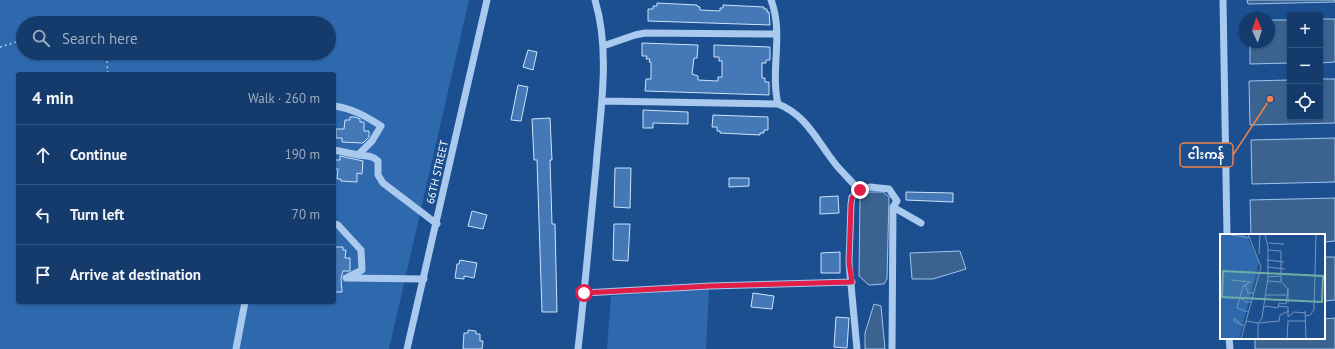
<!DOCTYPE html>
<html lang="en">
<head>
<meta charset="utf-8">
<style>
	:root { --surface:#143b6b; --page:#1d4271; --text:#f1f3f6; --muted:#9dadc1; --line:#33557e }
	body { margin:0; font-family:"PT Sans","Noto Sans Myanmar",sans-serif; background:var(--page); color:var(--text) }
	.controls { position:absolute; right:12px; top:12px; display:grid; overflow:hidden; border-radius:4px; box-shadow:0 1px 3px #0004 }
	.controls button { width:36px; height:36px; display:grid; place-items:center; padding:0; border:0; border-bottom:1px solid var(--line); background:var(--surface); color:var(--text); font:20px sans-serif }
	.compass { position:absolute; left:1239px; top:12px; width:36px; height:36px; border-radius:50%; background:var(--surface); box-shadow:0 1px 3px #0004; rotate:357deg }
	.stop { position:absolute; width:12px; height:12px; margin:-9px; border:3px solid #e11d48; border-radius:50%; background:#fff }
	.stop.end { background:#e11d48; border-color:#fff; box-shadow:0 1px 4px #0008 }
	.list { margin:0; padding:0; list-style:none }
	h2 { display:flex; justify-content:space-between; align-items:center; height:52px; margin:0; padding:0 16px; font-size:17px }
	h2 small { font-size:13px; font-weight:400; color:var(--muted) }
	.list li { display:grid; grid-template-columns:26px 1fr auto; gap:12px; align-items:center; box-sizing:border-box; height:60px; padding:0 16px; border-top:1px solid var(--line) }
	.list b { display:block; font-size:15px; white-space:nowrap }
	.list em { font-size:13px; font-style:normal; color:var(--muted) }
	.icon { flex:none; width:22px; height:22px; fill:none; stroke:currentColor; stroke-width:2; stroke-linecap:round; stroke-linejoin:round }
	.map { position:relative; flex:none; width:1335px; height:349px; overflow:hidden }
	.search { position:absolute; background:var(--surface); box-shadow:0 1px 3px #0004; left:16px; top:16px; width:320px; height:44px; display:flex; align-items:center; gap:10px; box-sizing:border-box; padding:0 14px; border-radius:22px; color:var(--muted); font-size:15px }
	.panel { position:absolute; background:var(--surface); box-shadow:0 1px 3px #0004; left:16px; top:72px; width:320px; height:232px; border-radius:4px }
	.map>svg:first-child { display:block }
	.green { fill:#2e69ad; fill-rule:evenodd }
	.water { fill:#3c6290; stroke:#9cc4f0 }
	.building { fill:#4478b7; stroke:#cfe3fa }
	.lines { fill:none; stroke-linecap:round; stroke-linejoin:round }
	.path { stroke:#a9c9ee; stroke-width:1.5; stroke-dasharray:2 3; stroke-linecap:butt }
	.minor { stroke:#a9c9ee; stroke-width:7 }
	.route { stroke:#e11d48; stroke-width:5 }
	.labels { text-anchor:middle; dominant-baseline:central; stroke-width:3.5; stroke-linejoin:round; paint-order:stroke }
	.street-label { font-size:11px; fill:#fff; stroke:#1b4f8f }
	.inset-road { fill:none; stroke:#7695bc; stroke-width:1 }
	.view { fill:#6fada8; fill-opacity:0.15; stroke:#6fada8; stroke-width:2 }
	.inset-edge { fill:none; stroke:#fff; stroke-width:2 }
	.leader { fill:none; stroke:#ee8249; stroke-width:1.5 }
	.callout-dot { fill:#ee8249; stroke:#1b4f8f; stroke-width:1.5 }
	.callout { fill:#1b4f8f; stroke:#ee8249; stroke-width:1.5 }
	.callout-label { font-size:12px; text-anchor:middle; font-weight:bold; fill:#fff }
</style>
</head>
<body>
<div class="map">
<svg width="1335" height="349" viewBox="0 0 1335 349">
	<rect width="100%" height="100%" fill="#1b4f8f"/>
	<!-- green -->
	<path class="green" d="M0,0H469L389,349H0ZM23,23H329V53H23ZM18,74H334V302H18Z
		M709,289L706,349H607L611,296Z"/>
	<!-- water -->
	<path class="water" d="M1247,0H1335V2L1248,4Z
		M1320,19H1335V62L1320,63Z
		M1269,20H1290V63L1250,64V42H1269Z
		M1320,79H1335V123L1250,125L1249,81L1290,80V117H1320Z
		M1335,138V182L1252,184L1251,140Z
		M870,192H883L889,197L887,279L884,284L869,285L859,276L860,197Z
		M1335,198V241L1324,242V235H1251L1250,200Z
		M960,251L966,269L933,279H912L910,253Z
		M1324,257H1335V300L1324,301Z
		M874,304L881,306L885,349H865V333Z
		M1335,318V349H1255V338H1324V319Z"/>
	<!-- building -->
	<path class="building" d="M657,3L697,5V6L700,7V10L720,11V8H723V5L764,7V9H767V12H769L770,25L648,21V9H653V6H657Z
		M642,43L698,45L697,58H694L692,74L698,76V80L718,81V77H722V61H719V57H714V45L770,47V60H766V63H762V78H765V82H769V95L645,91L646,79H651V62H649L650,59H646L647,56H642Z
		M528,50L537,52L533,70L523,67Z
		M518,85L528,87L521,121L511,120Z
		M643,110L688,112V124L653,123V128H643Z
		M713,115L768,117V130H764V133H760V135L720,133V131H717V127H712Z
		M350,117H355L360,119V122H364V131H369V137L363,143L342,142V138H336V129H344L345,120H350Z
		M550,118L552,160H550L552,224H555L557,312H542L537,160H534L532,119Z
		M340,156L363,161L362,174L357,173V182L341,181V179H337L338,169H334V160H340Z
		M615,168H631L630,208L614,207Z
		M729,178H749V186L729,187Z
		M906,192L953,193V202L906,200Z
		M838,196L839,213L820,214V197Z
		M472,211L487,215L483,229L468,226Z
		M614,224H630L628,261L613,260Z
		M334,247H343V250H346L345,258H350V271H343L341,278L342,292H334Z
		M840,252V273H821V253Z
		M460,260L477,263L474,278L464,276V279L455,278L457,264H459Z
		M753,293L774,296L772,309L751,307Z
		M836,317L849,318L847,348L834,347Z
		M468,330L476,331V334H480V341H483L482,349H463L464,333H468Z"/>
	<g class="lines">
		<!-- path -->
		<path class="path" d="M0,47L23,40
			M101,53L107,62L108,74"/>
		<!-- minor -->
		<path class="minor" d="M771,0C784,33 770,70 778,104C807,115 818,143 837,166C844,174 852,182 860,191
			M1223,0L1227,235
			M603,46L635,35L645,33L776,34
			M602,101L778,104
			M334,106C352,108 367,117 381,126L372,141L358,155L334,150
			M358,155C366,156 372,155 378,161V175L383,183L437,224
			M893,207L921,223
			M334,224L338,225L361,250L362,270L348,277
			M346,278L424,279
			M584,293L710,286L852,282
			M1229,338L1230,349
			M236,349L245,302
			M407,349L487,0
			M578,349C585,288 590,228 596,167C600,112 611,53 595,0
			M857,349L849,263L851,204L852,197L860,191L870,187L889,189L897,201L893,207L892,349"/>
	</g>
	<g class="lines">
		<!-- route -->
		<path class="route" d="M584,293L710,286L852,282L849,263L851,204L852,198L860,190"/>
	</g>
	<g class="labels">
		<!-- street labels -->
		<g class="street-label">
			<text transform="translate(437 172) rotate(-77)">66TH STREET</text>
		</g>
	</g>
	<!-- overview -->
	<g transform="translate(1220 234)">
		<rect width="105" height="105" fill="#1b4f8f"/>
		<path d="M0,0L26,1L39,28L19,105H0Z" fill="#2e69ad"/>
		<path class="inset-road" d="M6,0L30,4M49,9L64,10M48,16L61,17V47L67,54M39,20L40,0M47,26L64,28M47,33L65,35M48,43L61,42M11,46L31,48L23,52L17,74L28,78M48,47L61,48M25,51L28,59H34M46,61H66M20,64L26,68H31M58,72L68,73V83L74,78L86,79M45,74V72L58,74L59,69L66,70L68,54V69M85,77L86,105M86,82L90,81L94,76L96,0M26,87L38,89L42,84L48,43V13L45,0M19,88L14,84V87L24,92M39,89L59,87L60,81L69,77M21,105L41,33L28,0M38,105V89M67,105L68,87H86"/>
		<path class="view" d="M3,37L103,42L102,68L2,63Z"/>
		<rect width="105" height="105" class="inset-edge"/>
	</g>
	<!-- callouts -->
	<path class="leader" d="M1270 99L1233 155"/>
	<circle class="callout-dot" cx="1270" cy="99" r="4"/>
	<rect class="callout" x="1180" y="143" width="53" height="24" rx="4"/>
	<g class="callout-label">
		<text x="1206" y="159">ငါးကန်</text>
	</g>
</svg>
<div class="controls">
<button>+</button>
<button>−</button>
<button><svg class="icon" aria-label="locate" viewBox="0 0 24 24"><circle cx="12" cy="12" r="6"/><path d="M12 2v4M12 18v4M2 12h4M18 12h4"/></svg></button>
</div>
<svg class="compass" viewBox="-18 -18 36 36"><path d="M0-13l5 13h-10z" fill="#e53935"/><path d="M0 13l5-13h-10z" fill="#9dadc1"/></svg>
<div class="stop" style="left:584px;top:293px"></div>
<div class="stop end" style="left:860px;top:190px"></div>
<div class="search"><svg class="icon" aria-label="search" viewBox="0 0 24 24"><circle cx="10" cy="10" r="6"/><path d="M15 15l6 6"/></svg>Search here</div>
<section class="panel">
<h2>4 min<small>Walk · 260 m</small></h2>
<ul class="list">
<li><svg class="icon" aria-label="ahead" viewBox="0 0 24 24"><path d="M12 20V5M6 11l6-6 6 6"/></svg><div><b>Continue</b></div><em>190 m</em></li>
<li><svg class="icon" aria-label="left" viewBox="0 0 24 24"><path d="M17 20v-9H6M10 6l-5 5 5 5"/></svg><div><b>Turn left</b></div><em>70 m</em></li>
<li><svg class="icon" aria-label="arrive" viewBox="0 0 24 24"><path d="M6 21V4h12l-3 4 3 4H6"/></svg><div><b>Arrive at destination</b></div></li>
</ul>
</section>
</div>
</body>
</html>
